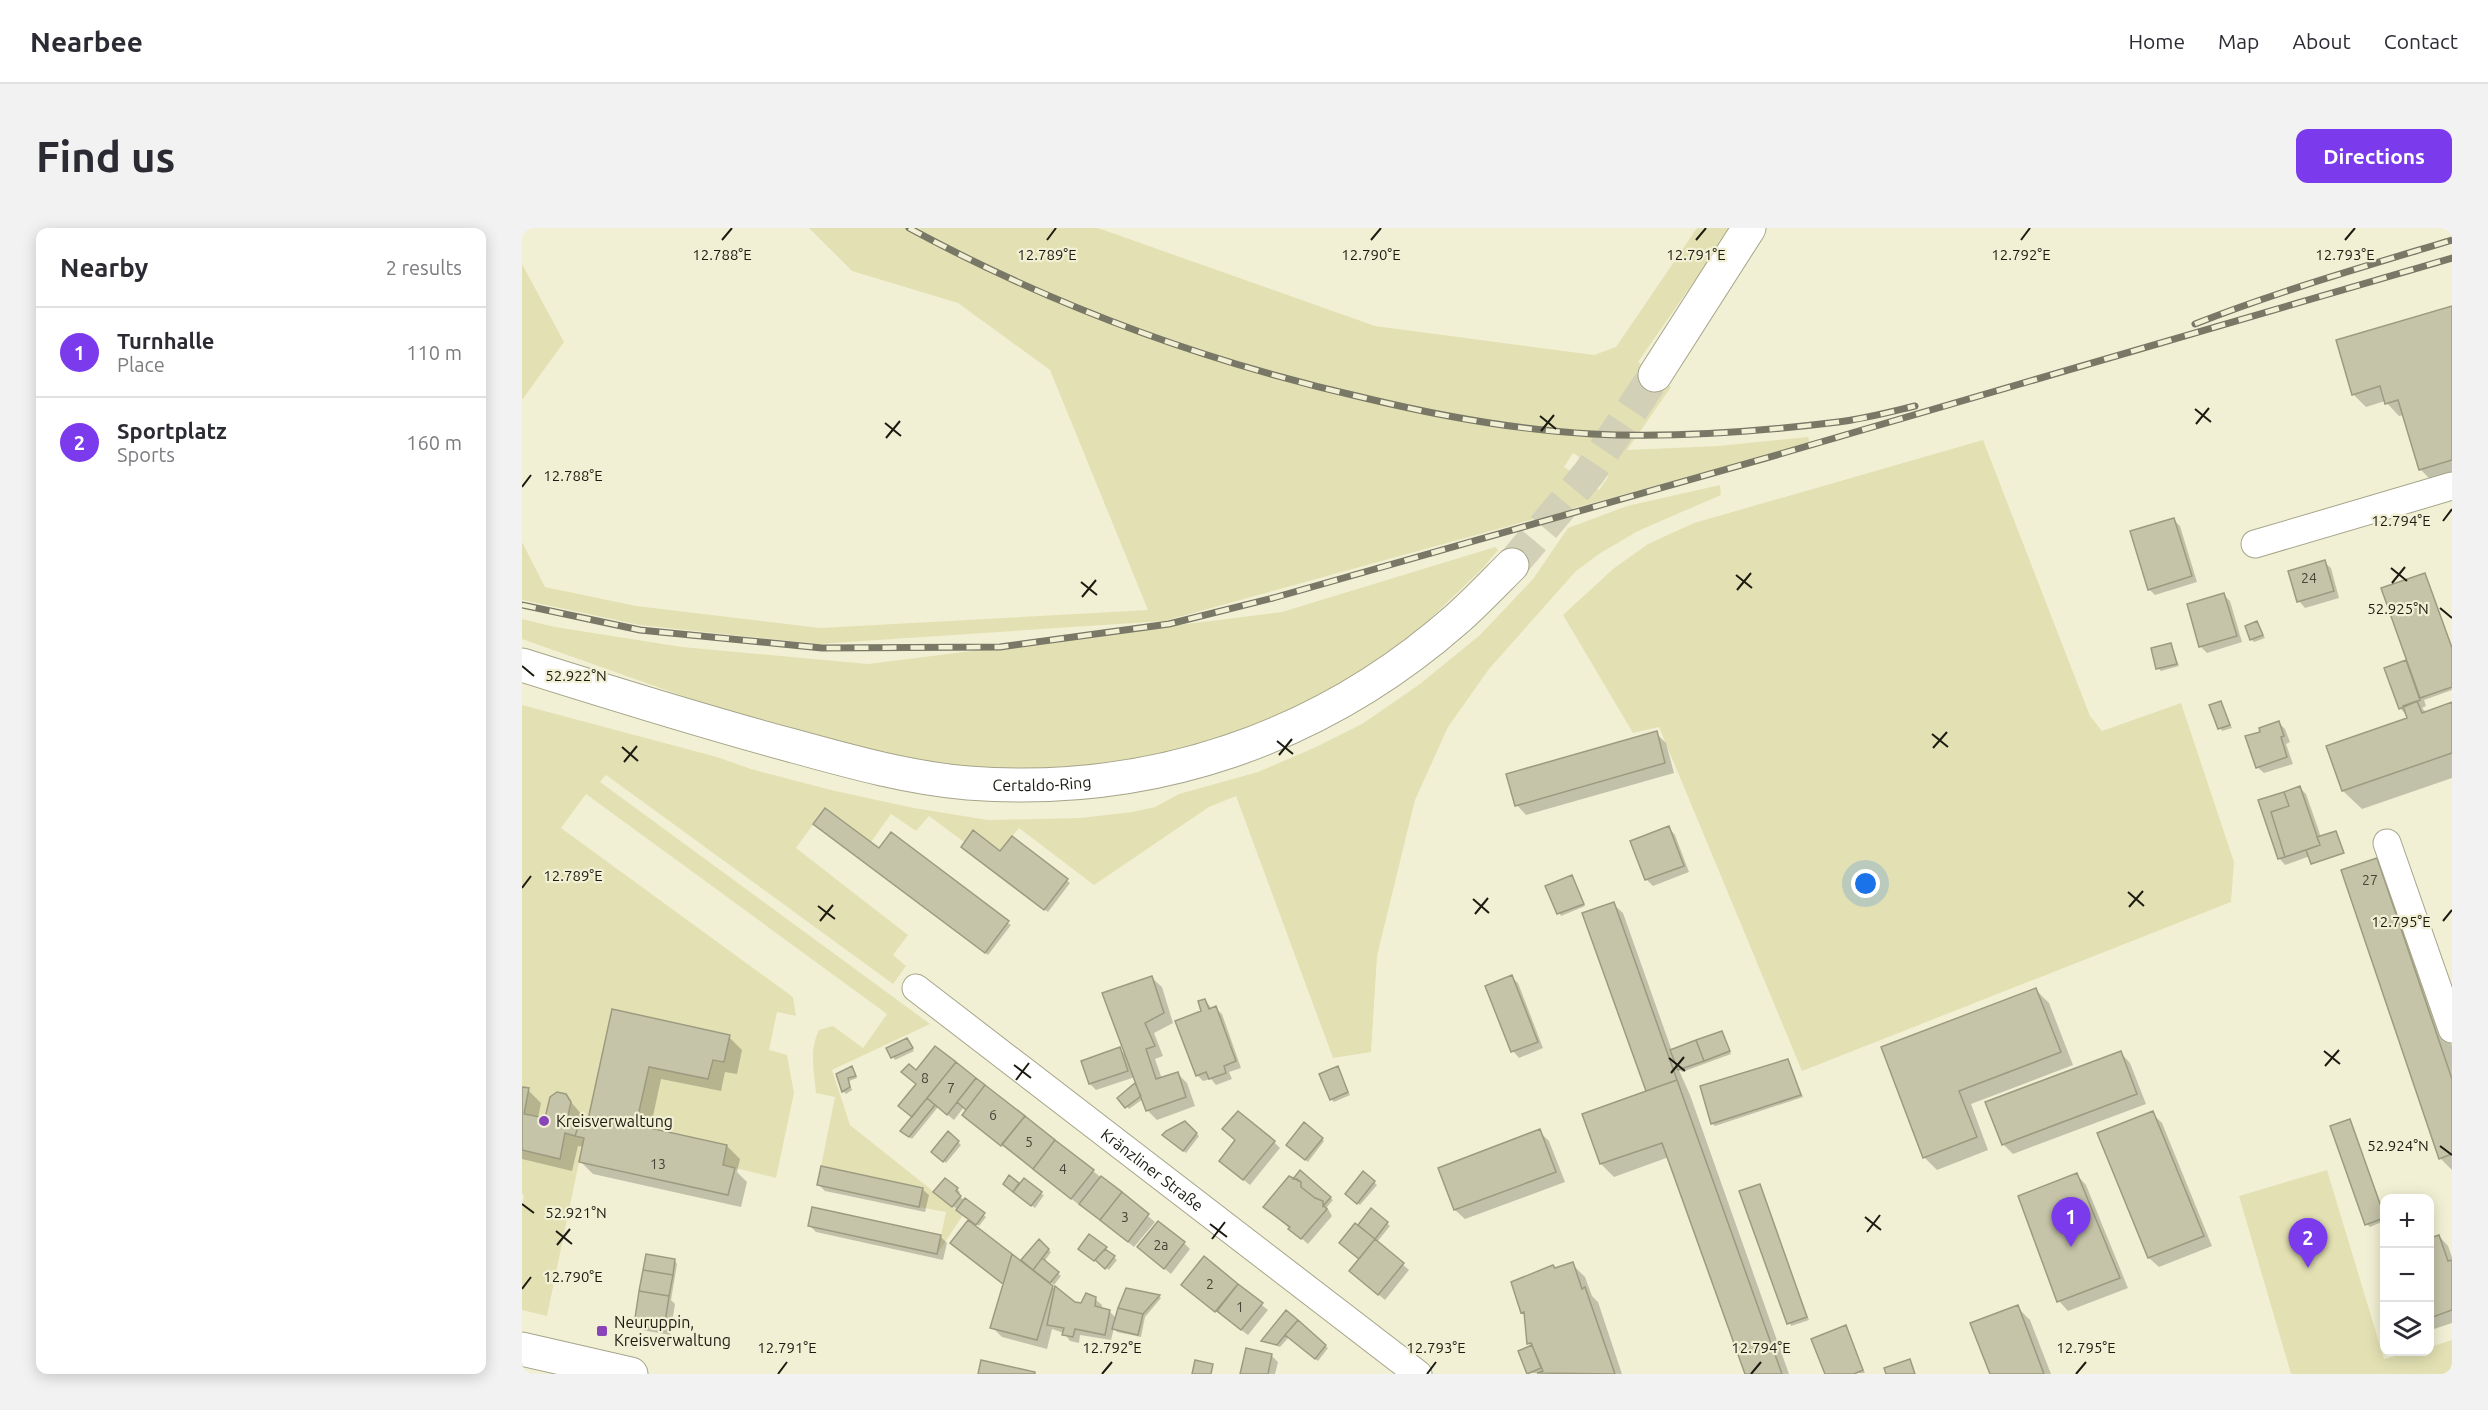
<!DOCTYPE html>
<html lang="en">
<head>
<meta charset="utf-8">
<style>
	:root { --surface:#fff; --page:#f2f2f3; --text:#2b2b33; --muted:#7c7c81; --line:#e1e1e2; --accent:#7c3aed }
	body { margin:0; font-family:Ubuntu,sans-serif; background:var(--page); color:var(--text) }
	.controls { position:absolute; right:18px; bottom:18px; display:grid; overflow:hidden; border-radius:12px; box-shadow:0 3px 15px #0003 }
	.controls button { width:54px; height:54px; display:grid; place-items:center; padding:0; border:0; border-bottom:2px solid var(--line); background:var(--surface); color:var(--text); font:30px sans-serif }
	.you { position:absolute; left:1344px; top:656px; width:21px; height:21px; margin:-15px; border:4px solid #fff; border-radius:50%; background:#1a73e8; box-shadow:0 0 0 9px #1a73e833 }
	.badge { display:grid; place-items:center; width:39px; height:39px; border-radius:50%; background:var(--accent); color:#fff; font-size:20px; font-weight:700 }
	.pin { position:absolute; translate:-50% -50px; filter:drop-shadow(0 2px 3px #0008) }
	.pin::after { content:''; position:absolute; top:32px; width:21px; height:18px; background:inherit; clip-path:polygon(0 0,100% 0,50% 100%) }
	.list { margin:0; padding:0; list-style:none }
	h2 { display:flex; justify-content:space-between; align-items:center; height:78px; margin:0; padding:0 24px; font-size:26px }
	h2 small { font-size:20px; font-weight:400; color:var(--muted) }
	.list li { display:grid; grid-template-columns:39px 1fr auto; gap:18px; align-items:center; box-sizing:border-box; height:90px; padding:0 24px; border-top:2px solid var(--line) }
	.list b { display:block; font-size:22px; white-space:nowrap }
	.list p { margin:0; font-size:20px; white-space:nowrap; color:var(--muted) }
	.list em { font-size:20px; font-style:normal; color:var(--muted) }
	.icon { flex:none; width:33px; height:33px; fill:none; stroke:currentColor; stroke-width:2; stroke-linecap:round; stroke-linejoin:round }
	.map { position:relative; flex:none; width:1930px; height:1146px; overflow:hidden; border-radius:12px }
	header { display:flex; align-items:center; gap:36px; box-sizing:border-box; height:84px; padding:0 30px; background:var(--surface); border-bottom:2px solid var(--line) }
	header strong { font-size:28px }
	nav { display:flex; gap:33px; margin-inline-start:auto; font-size:21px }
	.intro { display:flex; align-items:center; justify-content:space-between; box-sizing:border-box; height:144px; padding:0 36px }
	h1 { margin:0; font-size:42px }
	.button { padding:15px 27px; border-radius:12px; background:var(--accent); color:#fff; font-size:21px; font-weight:700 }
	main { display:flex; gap:36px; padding:0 36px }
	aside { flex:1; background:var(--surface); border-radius:12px; box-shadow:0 3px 15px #0003 }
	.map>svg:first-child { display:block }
	.green { fill:#e3e1b3; fill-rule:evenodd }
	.shadow { fill:#0003 }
	.building { fill:#c5c4a8; stroke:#9c9b80; stroke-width:1.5 }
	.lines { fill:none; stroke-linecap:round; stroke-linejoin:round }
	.major-tunnel { stroke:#d2d0b7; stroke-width:33; stroke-dasharray:33 16; stroke-linecap:butt }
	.minor-casing { stroke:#a6a58a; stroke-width:29 }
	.major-casing { stroke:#a6a58a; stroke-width:35 }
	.minor { stroke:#fff; stroke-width:27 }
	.major { stroke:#fff; stroke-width:33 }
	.rail-casing { stroke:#797866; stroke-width:7 }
	.rail { stroke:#f2f0d4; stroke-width:4.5; stroke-dasharray:14; stroke-linecap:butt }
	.ticks { fill:none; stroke:#1c1b11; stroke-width:2 }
	.poi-dot { fill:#8944b8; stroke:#f2f0d4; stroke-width:2 }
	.labels { text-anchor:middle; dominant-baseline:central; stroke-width:4.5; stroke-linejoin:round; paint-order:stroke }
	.number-label { font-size:14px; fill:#464537 }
	.street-label { font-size:16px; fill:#1c1b11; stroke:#f2f0d4 }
	.poi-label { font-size:16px; fill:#1c1b11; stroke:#f2f0d4; text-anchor:start }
	.ticks-label { font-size:15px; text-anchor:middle; fill:#1c1b11; stroke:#f2f0d4; stroke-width:4.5; stroke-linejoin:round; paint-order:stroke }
</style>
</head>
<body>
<header>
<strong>Nearbee</strong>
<nav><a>Home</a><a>Map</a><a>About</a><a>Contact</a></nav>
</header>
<div class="intro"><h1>Find us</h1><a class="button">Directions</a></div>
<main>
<aside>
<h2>Nearby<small>2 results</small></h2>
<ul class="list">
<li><span class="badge">1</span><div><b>Turnhalle</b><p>Place</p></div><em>110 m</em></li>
<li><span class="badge">2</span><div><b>Sportplatz</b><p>Sports</p></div><em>160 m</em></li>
</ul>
</aside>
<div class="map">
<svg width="1930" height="1146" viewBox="0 0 1930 1146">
	<rect width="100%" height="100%" fill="#f2f0d4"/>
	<!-- green -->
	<path class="green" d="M287,0H576L853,98L1072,127L1094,119L1175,0H1209L1116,134L1149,159L1105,222L1196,218L1286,209L1288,215L642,393L296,416L118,397L0,372V314L23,359L114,378L298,400L626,382L528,142L436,75L330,43ZM1051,225L1086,249L1077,262L1042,239Z
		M0,36L42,114L0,172Z
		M1461,212L1568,488L1580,503L1659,475L1712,634L1709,674L1280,843L1137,499L1111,505L1041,387L1091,341L1126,316L1172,295Z
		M1198,257L1199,267L1116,303L1077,326L1054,343L967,441L926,499L893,572L855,728L849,824L811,830L714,568L687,579L572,657L497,600L478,623L452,603L442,614L407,588L394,603L369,586L349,614L303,580L274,620L386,707L371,727L384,738L371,756L84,547L78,554L408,796L310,842L328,897L441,987L415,1026L424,984L397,979L401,960L299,938L313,869L294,865C292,843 287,822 297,802L311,798L341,820L365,786L64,566L39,600L271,769L274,788L255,784L247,822L265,827L272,865L254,950L201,937L205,917L114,897L127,839L186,851L191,832L202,834L208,807L90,782L64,901L44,897L35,864L28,869L23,890L2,886L7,861L0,859V477L195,529L229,541L313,563L392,580L466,592L558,590L610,584L633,579L657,566L736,544L794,519L840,496L898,456L958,407L1011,351L1046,300L1105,278Z
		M973,319L976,322L961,340L885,413L825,453L778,480L661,523L593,537L507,544L445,541L381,531L237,495L0,411V391L33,399L160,419L346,436L760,384Z
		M43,905L62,910L25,1088L0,1082V978L2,967L0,966V922L37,931Z
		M1805,942L1862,1131L1890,1124H1908V1119L1930,1112V1146H1769L1717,968Z"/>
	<!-- shadow -->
	<path class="shadow" d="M1930,79V249L1911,254L1898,241L1882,187L1877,188L1863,173L1844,179L1831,166Z
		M1652,292L1658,298L1675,354L1633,367L1627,361Z
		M1802,334L1809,340L1817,370L1783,380L1777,373Z
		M1903,346L1930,418V462L1902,472L1904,478L1900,480L1905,485L1930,476V550L1840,581L1821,563L1806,519L1887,490L1878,480L1864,441L1884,434L1888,438Z
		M1702,367L1708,373L1720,414L1685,425L1678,418Z
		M1735,395L1743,410L1732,414L1729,411Z
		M1649,416L1657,438L1639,443L1636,440Z
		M1699,474L1710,500L1700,503L1689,478Z
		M1757,495L1763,501L1768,514L1764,516L1771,536L1742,545L1735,539L1740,505Z
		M1134,505L1144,515L1152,545L1004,587L995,577Z
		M1778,560L1784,566L1799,609L1814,604L1822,624L1790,634L1788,628L1763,637L1757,630Z
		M296,599L357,622L489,697L466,727Z
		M1147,600L1153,607L1167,644L1131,658L1125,652L1110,614Z
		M490,610L548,655L526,684L443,621L478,625Z
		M1854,631L1873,650L1930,818V942L1918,930Z
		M1050,649L1063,678L1039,688L1025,659Z
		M1091,676L1101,685L1150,823L1199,805L1209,826L1160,844L1156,840L1168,867L1267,1146H1224L1147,929L1092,949L1079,936L1062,887L1126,864L1062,686Z
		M989,749L996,755L1021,820L997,830L991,823L965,759Z
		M630,750L640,759L651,795L632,805L641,828L633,831L640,851L655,845L665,855L673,878L635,892L625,882L621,871L607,881L597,870L613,857L618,862L613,849L574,862L568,856L597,821L606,829Z
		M1514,762L1527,775L1551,837L1449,876L1466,922L1415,942L1402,929L1361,820Z
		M683,772L690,781L693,780L700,786L719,840L707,844L710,851L694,857L689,851L681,853L675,847Z
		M91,783L207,809L220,822L215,846L203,844L199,863L139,851L128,902L205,918L218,931L215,944L225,954L219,979L71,946L58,933L62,919L56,918L50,943L0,931V860L6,862L19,875L16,890L25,892L43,867L61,888L58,901L65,902Z
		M385,811L392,823L373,832L366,821Z
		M1599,825L1608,835L1624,876L1491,926L1481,916Z
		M1266,832L1281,869L1193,898L1190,895Z
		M815,839L828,867L812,874L809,871Z
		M330,840L335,850L327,853L330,862L324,866L321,863Z
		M381,844L571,943L633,994L612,1019L558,974L556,976L448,893L446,882L442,879L432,892L416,879L390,911L381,903L391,889L395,857Z
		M1630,885L1640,895L1690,1018L1637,1039L1627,1030L1577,906Z
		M1827,893L1862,985V993L1848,999L1845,996Z
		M662,895L677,908L664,925L645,910Z
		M1017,903L1027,913L1043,954L943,991L933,982Z
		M800,911L802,913L786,934L769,919Z
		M715,912L752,914L758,920L728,957L705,939Z
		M436,914L439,917L424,935L414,927Z
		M779,944L811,972L805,979L810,988L786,1016L749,985Z
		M1555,947L1564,957L1606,1060L1546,1083L1537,1073Z
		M488,949L497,957L522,967L513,980L485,959Z
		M852,954L855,957L838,977L827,968Z
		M296,956L400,961L407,967L403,984L303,963Z
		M1237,957L1287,1092L1269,1098L1219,964Z
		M435,961L438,964L436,967L464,989L457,998L416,967Z
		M849,982L868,998L855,1014L887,1042L863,1072L835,1049L838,1031L819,1015Z
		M287,997L418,1008L425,1015L421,1032L294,1004Z
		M568,1008L595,1032L587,1042L561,1023Z
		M1917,1008L1926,1018L1930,1029V1095L1912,1101L1908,1096V1012Z
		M517,1014L529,1024L522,1034L539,1048L532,1057L512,1041L510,1044L552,1075L559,1077L573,1071L580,1077L579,1082L587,1083L595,1091L637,1068L639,1070L623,1089L619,1109L595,1104L592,1100L589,1112L558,1107L557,1115L548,1113L542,1105L530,1101L525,1121L480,1109L470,1099L483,1057L436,1021L489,1027L506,1040Z
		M662,1015L668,1021L649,1046L623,1025Z
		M682,1030L746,1082L726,1107L667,1063Z
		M153,1033L155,1036L149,1072L153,1076L148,1107L120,1102L113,1096Z
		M1050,1036L1063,1049L1070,1068L1076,1074L1100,1146L1006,1145L1010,1119L1007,1115L1003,1087L1001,1084L1034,1041Z
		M1495,1079L1508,1092L1529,1146H1469Z
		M765,1084L806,1120L796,1133L767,1109L758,1119L741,1113Z
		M1323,1099L1343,1145L1305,1146Z
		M749,1127L756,1134L753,1146H720Z"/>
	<!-- building -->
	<path class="building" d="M1930,78V232L1897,242L1876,172L1863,176L1858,158L1830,167L1814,112Z
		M1652,290L1670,348L1626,362L1608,303Z
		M1803,332L1812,363L1775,374L1766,343Z
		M1903,345L1930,420V459L1898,470L1859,360Z
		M1702,365L1715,408L1677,419L1665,376Z
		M1735,393L1741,407L1728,412L1723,398Z
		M1649,415L1655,436L1634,441L1629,420Z
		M1884,432L1898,472L1877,481L1862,440Z
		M1699,473L1708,497L1696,501L1687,477Z
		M1895,473L1900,485L1930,474V525L1820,563L1804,518L1885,490L1881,478Z
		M1757,493L1762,508L1759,509L1765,529L1734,540L1723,508L1738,504L1737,500Z
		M1135,503L1143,535L993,578L984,546Z
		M1778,558L1798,617L1763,629L1749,584L1767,578L1762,564Z
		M1762,564L1767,578L1749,584L1763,629L1756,631L1736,572Z
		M303,580L357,620L369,604L487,693L463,725L291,596Z
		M1147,598L1162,638L1123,652L1108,613Z
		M451,602L478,623L490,608L546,651L522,682L439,619Z
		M1814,603L1822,625L1789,636L1784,622L1798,617L1795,609Z
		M1855,630L1930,851V926L1917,931L1819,642Z
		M1050,647L1062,676L1035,686L1023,658Z
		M1092,674L1155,852L1124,863L1060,685Z
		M990,747L1016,814L989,824L963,758Z
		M630,748L642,785L623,795L633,818L624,821L634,851L656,844L664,869L624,883L580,765Z
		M1514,760L1539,824L1437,863L1455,909L1401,930L1359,819Z
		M683,771L687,781L694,778L714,833L702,838L704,845L687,851L684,844L674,848L653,793L679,783L676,773Z
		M90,781L208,807L202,834L191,832L186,851L127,839L114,897L205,917L201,937L213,940L206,967L57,934L62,910L53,908L56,899L64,901Z
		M1200,803L1208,823L1182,833L1174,812Z
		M385,810L391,820L369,830L364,820Z
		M1174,812L1182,833L1156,842L1148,822Z
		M413,818L434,834L390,889L376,878L394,856L379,844L387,836L394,842Z
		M598,819L606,843L567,856L559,833Z
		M1599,823L1615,866L1480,917L1463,874Z
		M1266,831L1279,867L1189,896L1178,858Z
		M434,834L454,850L425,887L405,870Z
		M330,838L334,848L326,850L328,859L320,864L314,846Z
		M816,838L826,864L808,872L797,846Z
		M454,850L463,857L444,882L435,874Z
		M1155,852L1260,1146H1223L1140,915L1078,936L1060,886Z
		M613,855L619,868L603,880L595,870Z
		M463,857L503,888L479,918L440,887Z
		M0,859L7,860L2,886L23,890L28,869L35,864L44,866L49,874L44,897L56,899L53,908L43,905L38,931L0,922Z
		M405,870L413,877L387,909L378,903Z
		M716,883L753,913L721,952L697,933L713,912L700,901Z
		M1631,883L1682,1008L1626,1030L1575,905Z
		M503,888L533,912L511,941L480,916Z
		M1828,891L1862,987V990L1843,997L1808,898Z
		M663,893L675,905L661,923L640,907L644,903Z
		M782,894L801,910L783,932L764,917Z
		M1018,901L1034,944L932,982L916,940Z
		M426,903L437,913L421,934L409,924Z
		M533,912L572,942L549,971L511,941Z
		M299,938L401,960L397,979L295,957Z
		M778,942L809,969L801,978V973L793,970L779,959V954L775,951H771Z
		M841,943L853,953L835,976L823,966Z
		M1555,945L1598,1050L1535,1074L1496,968Z
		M487,947L497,955L491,964L481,956Z
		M579,948L600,964L578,992L557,976Z
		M767,948L779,954V959L793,970L801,973V977L805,981L779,1011L766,1001L768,999L741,979Z
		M423,950L436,960L434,963L439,968L430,979L411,964Z
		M502,950L520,964L509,978L491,964Z
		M1238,956L1285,1089L1265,1096L1217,963Z
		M600,964L627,986L606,1014L578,992Z
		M443,970L463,985L454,997L434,982Z
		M290,979L419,1007L415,1026L286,998Z
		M849,980L866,994L853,1011L836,997Z
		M446,992L490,1026L481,1056L428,1015Z
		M636,993L663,1014L642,1041L615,1019Z
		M833,995L853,1011L837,1031L817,1015Z
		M567,1006L585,1019L572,1033L556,1021Z
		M1917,1007L1926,1033L1930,1032V1082L1908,1090V1010Z
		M517,1011L527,1021L511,1042L499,1032Z
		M853,1011L882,1035L856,1067L827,1043Z
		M583,1021L593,1028L583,1041L573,1032Z
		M124,1026L153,1031L151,1047L121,1042Z
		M490,1026L531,1058L515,1112L468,1100Z
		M682,1028L716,1056L693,1084L659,1057Z
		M520,1030L537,1044L528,1055L511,1042Z
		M1051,1034L1060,1061L1063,1059L1093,1146L1015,1145L1021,1143L1009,1115L1005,1116L1002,1084L999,1085L989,1054L1031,1037L1033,1040Z
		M121,1042L151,1047L147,1068L117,1063Z
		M716,1056L741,1075L719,1102L695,1083Z
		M533,1058L553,1074L559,1075L564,1065L574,1069L573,1078L588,1082L583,1107L553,1101L551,1109L540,1107L542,1100L525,1097Z
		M604,1060L638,1067L621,1086L596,1080Z
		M117,1063L147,1068L142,1101L112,1097Z
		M1496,1077L1522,1146H1468L1448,1095Z
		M596,1080L621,1086L616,1107L590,1101Z
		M764,1082L776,1092L763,1107L755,1117L739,1113Z
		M776,1092L804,1117L793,1131L763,1107Z
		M1324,1097L1341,1142L1332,1146H1303L1289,1111Z
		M1010,1117L1019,1140L1005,1146L996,1123Z
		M724,1120L750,1126L746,1146H718Z
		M1388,1131L1393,1146H1364L1362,1140Z
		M459,1132L513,1144V1146H456Z
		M673,1132L691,1136L689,1146H670Z"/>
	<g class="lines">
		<!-- major-tunnel -->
		<path class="major-tunnel" d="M990,337L1067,245L1133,147"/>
		<!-- minor casing -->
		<g class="minor-casing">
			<g id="minor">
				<path d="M1733,316L1930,258"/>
				<path d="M1865,615L1930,801"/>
				<path id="s1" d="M394,760L896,1146"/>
			</g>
		</g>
		<!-- major casing -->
		<g class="major-casing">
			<g id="major">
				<path d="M1133,147L1227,0"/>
				<path id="s2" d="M0,437C89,465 178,493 268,517C326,533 386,550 446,555C629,569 799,511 936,390C955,373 972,355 990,337"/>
				<path d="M0,1121L109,1146"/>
			</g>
		</g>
		<!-- minor -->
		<use href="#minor" class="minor"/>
		<!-- major -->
		<use href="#major" class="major"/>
		<!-- rail casing -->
		<g class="rail-casing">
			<path id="rail" d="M387,0C531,78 684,134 843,170C918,188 993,202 1070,206C1152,210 1235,204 1316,194C1342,191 1368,184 1393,178
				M1673,96C1757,63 1844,38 1930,12
				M0,377L118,402L300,420L478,419L647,396L751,370L1258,226L1930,30"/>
		</g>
		<!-- rail -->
		<use href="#rail" class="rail"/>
	</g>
	<!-- ticks -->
	<path class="ticks" d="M200,12L210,0M525,12L534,0M849,12L859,0M1174,12L1184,0M1499,12L1508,0M1823,12L1833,0M1673,181L1689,194M1018,188L1034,201M363,195L379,208M1674,196L1687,180M1019,203L1032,187M364,210L378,193M0,259L9,247M1921,293L1930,281M1869,340L1885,353M1214,347L1230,360M559,354L575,367M1870,355L1883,339M1215,362L1229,345M560,369L574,352M1918,380L1930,390M0,438L12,448M1410,506L1426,519M755,513L771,526M100,519L116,533M1411,520L1425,504M757,527L770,511M102,534L115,518M0,660L9,648M1606,664L1622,678M951,671L967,685M296,678L313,691M1607,679L1621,663M953,686L966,670M298,693L311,677M1921,693L1930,682M1802,823L1818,836M1147,830L1163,843M492,837L509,850M1803,838L1817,822M1149,845L1162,829M494,852L507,835M1918,918L1930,927M0,976L12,985M1343,989L1359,1002M688,996L705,1009M34,1003L50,1016M1345,1004L1358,987M690,1011L703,994M35,1017L48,1001M0,1061L9,1049M256,1146L265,1134M580,1146L590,1134M905,1146L914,1134M1229,1146L1239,1134M1554,1146L1564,1134"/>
	<!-- markers -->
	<g class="poi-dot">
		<circle cx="22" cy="893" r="6"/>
		<rect x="74" y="1097" width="12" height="12" rx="3"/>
	</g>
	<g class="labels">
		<!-- number labels -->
		<g class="number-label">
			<text x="1787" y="350">24</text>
			<text x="1848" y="652">27</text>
			<text x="403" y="850">8</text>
			<text x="429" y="860">7</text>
			<text x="471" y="887">6</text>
			<text x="507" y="914">5</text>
			<text x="136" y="936">13</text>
			<text x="541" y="941">4</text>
			<text x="603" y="989">3</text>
			<text x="639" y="1017">2a</text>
			<text x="688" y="1056">2</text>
			<text x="718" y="1079">1</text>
		</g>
		<!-- street labels -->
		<g class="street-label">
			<text stroke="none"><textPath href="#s2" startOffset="536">Certaldo-Ring</textPath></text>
			<text stroke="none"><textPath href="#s1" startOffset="298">Kränzliner Straße</textPath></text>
		</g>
		<!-- poi labels -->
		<g class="poi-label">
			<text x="34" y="893">Kreisverwaltung</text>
			<text x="92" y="1094">Neuruppin,<tspan x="92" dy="18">Kreisverwaltung</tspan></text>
		</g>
	</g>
	<g class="ticks-label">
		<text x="200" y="32">12.788°E</text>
		<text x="525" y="32">12.789°E</text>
		<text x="849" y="32">12.790°E</text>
		<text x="1174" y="32">12.791°E</text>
		<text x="1499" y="32">12.792°E</text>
		<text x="1823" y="32">12.793°E</text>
		<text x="51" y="253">12.788°E</text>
		<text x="1879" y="298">12.794°E</text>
		<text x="1876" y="386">52.925°N</text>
		<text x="54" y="453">52.922°N</text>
		<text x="51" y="653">12.789°E</text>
		<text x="1879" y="699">12.795°E</text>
		<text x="1876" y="923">52.924°N</text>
		<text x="54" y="990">52.921°N</text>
		<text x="51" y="1054">12.790°E</text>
		<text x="265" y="1125">12.791°E</text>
		<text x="590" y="1125">12.792°E</text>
		<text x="914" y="1125">12.793°E</text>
		<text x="1239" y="1125">12.794°E</text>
		<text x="1564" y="1125">12.795°E</text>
	</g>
</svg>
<div class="controls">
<button>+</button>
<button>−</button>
<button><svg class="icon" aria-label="layers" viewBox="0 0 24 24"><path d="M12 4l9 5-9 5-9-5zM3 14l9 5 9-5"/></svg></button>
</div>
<div class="you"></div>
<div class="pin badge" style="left:1549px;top:1019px">1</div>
<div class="pin badge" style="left:1786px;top:1040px">2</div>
</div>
</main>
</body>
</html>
